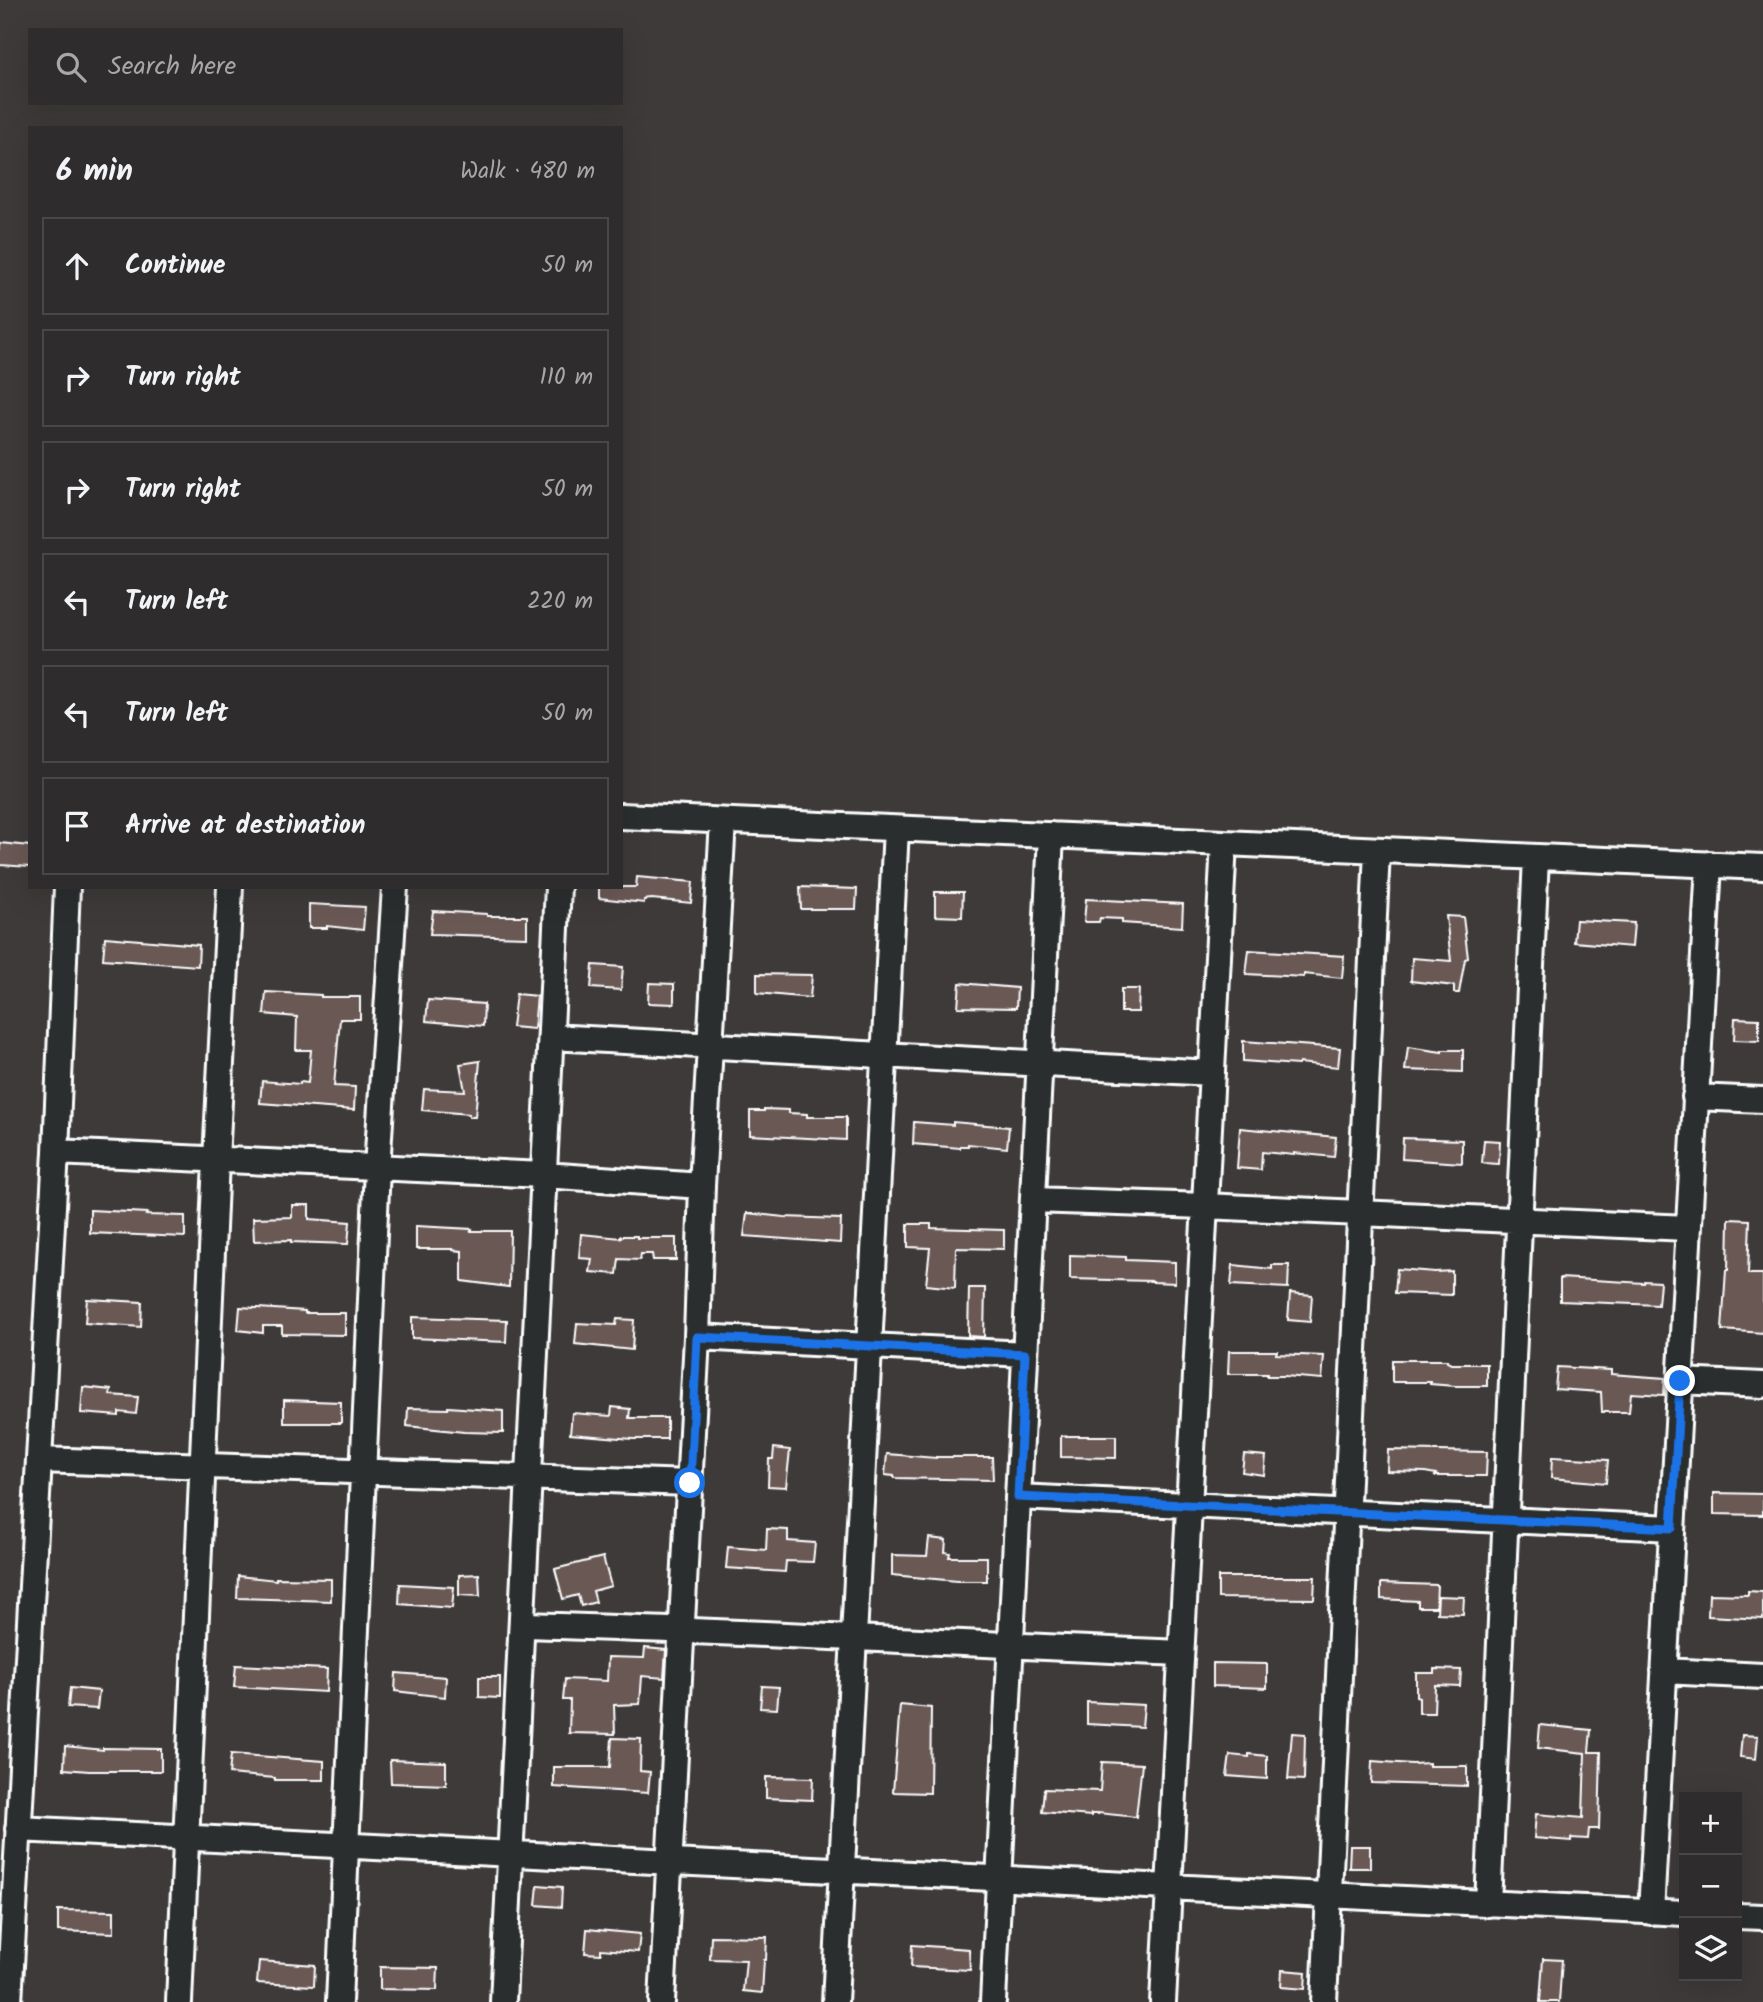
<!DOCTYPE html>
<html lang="en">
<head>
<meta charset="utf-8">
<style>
	:root { --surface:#2e2c2c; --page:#3a3838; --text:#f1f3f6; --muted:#a7a7a9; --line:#494848 }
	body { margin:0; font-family:Kalam,sans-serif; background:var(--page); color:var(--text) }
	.controls { position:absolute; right:21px; bottom:21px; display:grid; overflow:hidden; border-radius:0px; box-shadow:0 7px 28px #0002 }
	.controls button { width:63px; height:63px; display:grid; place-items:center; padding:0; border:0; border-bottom:2px solid var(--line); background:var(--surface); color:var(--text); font:35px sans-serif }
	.stop { position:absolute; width:21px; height:21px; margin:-16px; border:5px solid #1a73e8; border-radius:50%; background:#fff }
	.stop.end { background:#1a73e8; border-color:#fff; box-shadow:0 2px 7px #0008 }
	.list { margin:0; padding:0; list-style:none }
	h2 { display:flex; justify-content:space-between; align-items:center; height:91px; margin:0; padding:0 28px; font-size:30px }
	h2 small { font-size:23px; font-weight:400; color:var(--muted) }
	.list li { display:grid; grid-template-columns:46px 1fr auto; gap:21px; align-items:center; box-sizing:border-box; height:98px; margin:0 14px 14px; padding:0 14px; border:2px solid var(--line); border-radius:0px }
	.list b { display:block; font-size:26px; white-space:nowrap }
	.list em { font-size:23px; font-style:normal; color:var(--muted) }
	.icon { flex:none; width:38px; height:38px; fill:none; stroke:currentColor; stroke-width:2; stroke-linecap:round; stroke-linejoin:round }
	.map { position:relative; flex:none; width:1763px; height:2002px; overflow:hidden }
	.search { position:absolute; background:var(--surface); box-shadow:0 7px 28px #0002; left:28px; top:28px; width:595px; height:77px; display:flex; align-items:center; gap:18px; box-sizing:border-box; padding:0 24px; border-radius:0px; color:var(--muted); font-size:26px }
	.panel { position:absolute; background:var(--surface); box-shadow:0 7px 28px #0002; left:28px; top:126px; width:595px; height:763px; border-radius:0px }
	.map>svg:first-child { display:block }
	.building { fill:#6b5955; stroke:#fff; stroke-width:2 }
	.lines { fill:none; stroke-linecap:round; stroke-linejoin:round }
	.minor-casing { stroke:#fff; stroke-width:30 }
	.minor { stroke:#2a2d2e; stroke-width:24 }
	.route { stroke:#1a73e8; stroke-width:9 }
</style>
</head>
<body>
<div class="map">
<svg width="1763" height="2002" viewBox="0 0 1763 2002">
	<rect width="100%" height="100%" fill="#3e3a3a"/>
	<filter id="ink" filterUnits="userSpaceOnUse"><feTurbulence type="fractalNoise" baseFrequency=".0143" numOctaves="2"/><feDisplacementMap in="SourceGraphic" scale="14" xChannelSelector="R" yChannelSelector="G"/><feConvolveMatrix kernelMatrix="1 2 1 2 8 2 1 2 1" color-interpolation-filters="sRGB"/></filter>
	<g filter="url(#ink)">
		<!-- building -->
		<path class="building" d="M0,843L30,846V867L0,865Z
			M637,877L693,882L691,903L652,899L644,900V903L599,898V887H636Z
			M800,887L857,889L856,909H801Z
			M935,892H963L962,917L935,916Z
			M1086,899L1183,904L1182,927L1122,923V919L1100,918L1099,922H1084Z
			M309,904L365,907L363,930L327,926V928H309Z
			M433,911L487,914V916H527V937L430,934Z
			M1446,916L1463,917L1468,958L1465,959L1459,993H1454V986L1411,981L1412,958L1451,961Z
			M1576,920L1634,923L1632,947L1574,942Z
			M105,937L199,945L198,966L103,959Z
			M1249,950L1344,956L1342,978L1304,974V977L1246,974Z
			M593,965L623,967L621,990L591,988Z
			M757,974L812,975L810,998L757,993Z
			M649,983L674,984V1004L648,1003Z
			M960,983L1017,988L1016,1008L958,1007Z
			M1121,989H1139L1138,1012H1121Z
			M266,992L321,995V997H360V1019H340L334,1086L355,1087L354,1110L260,1103L262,1081L300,1084V1082L308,1083L311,1050H296L297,1017L264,1014Z
			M516,994L537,996L534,1029L512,1027Z
			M428,1000L484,1004L483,1026L426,1021Z
			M1735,1018L1759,1019V1041L1734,1040Z
			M1243,1041L1340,1048L1338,1067L1299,1063L1298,1065L1243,1061Z
			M1408,1047L1442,1052V1050H1463V1072L1405,1070Z
			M480,1061L475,1117H469V1114L422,1110L424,1089L465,1091L460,1064Z
			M764,1109L789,1110V1113L807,1114V1117H846V1140L750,1135V1111H764Z
			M914,1122L953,1125V1122L1009,1127L1007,1148L968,1144V1146H960V1148L913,1144Z
			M1240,1128L1336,1137L1334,1157L1294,1153V1155L1262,1152L1261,1170L1237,1168Z
			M1403,1138L1462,1140V1163L1402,1159Z
			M1484,1140L1500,1141L1499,1164L1482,1163Z
			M292,1205H309V1219L350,1222L348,1244L291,1242V1240L254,1241L253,1218L292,1217Z
			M90,1210L147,1213L146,1215L185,1216V1237L90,1233Z
			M747,1213L784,1217L841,1219L840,1243L744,1236Z
			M1729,1219L1750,1220L1748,1274H1763V1333L1722,1330L1726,1270H1728Z
			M908,1224H931V1228L1004,1230V1249L956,1248L955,1288L926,1285L930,1248L908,1247Z
			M416,1226L472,1229L471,1231H510L509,1287L462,1281V1251L453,1250V1249H416Z
			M581,1234L621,1238V1236H637V1238H676V1260H653L652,1254H641L640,1260L619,1259L617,1274L590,1272L592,1259L579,1258Z
			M1070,1255L1126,1257V1260L1175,1262V1283L1153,1282V1281L1070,1279Z
			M1233,1265L1272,1269V1265H1289L1288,1288L1231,1285Z
			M1397,1269L1435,1272L1452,1271V1295L1395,1293Z
			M1560,1278L1644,1283V1281L1660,1282L1658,1305L1560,1301Z
			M969,1288H985L984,1337L968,1336Z
			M1290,1293L1312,1295L1310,1322L1288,1320Z
			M87,1299L142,1302L141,1327L85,1323Z
			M240,1307L305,1311V1313H345V1335L282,1334V1326H263V1333L238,1330Z
			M412,1317L507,1320L506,1342L412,1338Z
			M617,1319L634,1320L632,1350L575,1344L577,1323L616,1325Z
			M1229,1351H1277L1276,1354L1324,1356L1322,1379L1284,1376H1267V1374H1228Z
			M1392,1360H1447V1362L1451,1364H1487V1386H1455L1430,1384V1382H1392Z
			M1557,1367L1611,1370V1374L1665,1378L1664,1395L1631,1393L1629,1412H1602L1601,1392L1555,1389Z
			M83,1387L111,1390L110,1395L138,1397L136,1414L119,1412V1416L81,1413Z
			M284,1400L341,1402V1423H284Z
			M448,1407L503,1411V1433L464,1432L407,1426L408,1408L448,1409Z
			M612,1407L630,1409L629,1418H667V1439H633L570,1434L572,1413L611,1416Z
			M1061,1436H1116V1458L1061,1457Z
			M774,1448L790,1450L786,1487L768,1486L769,1459H773Z
			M1388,1450L1487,1452L1486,1476H1435L1436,1474L1425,1472L1387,1471Z
			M887,1454L936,1458V1457H992L993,1480L894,1478V1476L885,1475Z
			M1244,1454L1266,1456L1264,1475L1242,1472Z
			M1552,1457L1608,1460L1606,1483L1551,1478Z
			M1714,1493L1763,1494V1515L1714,1514Z
			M767,1529L788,1530V1541L815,1543L813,1562L786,1561L785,1572L726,1568L728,1547L766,1550Z
			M929,1538L946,1540L945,1552L950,1553L949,1557H987V1581H957L892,1575V1555L927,1556Z
			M603,1557L611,1586L593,1591L596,1602L581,1606L578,1595L563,1599L555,1569Z
			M479,1574L480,1596L459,1595V1575Z
			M238,1576L276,1580V1578L331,1579V1601L237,1598Z
			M1218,1577H1315L1314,1599L1218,1598Z
			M1381,1583L1437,1585L1436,1607H1418V1601L1381,1599Z
			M400,1584L454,1587L452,1608L399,1604Z
			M1748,1591L1763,1592V1619L1708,1616L1709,1594L1748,1595Z
			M1438,1596L1464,1597L1463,1614L1437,1613Z
			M645,1648L666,1650L664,1678L642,1676L640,1704L614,1705L615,1734L569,1733L570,1700H563L565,1679L607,1681L608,1657L644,1658Z
			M1213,1663L1267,1664V1688L1213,1686Z
			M236,1665L327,1669L326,1692L234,1687Z
			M1434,1669L1461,1670L1460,1686L1435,1685L1434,1713H1419V1697L1416,1696V1673H1434Z
			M396,1673L446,1677L445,1697L395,1691Z
			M479,1677H500V1698L479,1697Z
			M762,1686L779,1687L777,1709L760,1708Z
			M70,1688L99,1691L97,1709L68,1707Z
			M1087,1702L1144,1705L1142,1727L1087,1724Z
			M900,1705L931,1708L930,1793L893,1792Z
			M1540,1725L1591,1730L1589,1752H1601L1599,1829H1589L1588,1839L1571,1838V1841L1534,1838L1536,1814L1583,1818L1585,1753L1538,1748Z
			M1292,1733L1305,1734L1304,1780L1288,1779Z
			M1742,1735L1758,1736L1756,1759L1740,1757Z
			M612,1738L641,1739L640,1771L650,1772L648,1793L554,1787V1767H610Z
			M65,1746L103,1750V1748L161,1749V1771H89L64,1769Z
			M231,1754L324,1761V1780H275V1778L229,1774Z
			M1249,1754L1267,1756V1779L1227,1776L1230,1755L1249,1757Z
			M390,1760L446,1762V1785L391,1783Z
			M1372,1761L1412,1764L1429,1763V1766H1467V1786L1371,1783Z
			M1102,1762L1142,1764L1136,1817L1098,1813V1814H1091V1816L1042,1812L1044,1789L1100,1791Z
			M766,1777L813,1778L812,1800L766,1798Z
			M1350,1846H1370V1868H1349Z
			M538,1885L562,1887L561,1907L536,1905Z
			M58,1910L114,1911V1933L58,1931Z
			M587,1929L640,1934L638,1952L601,1949V1954L585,1953Z
			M711,1936L767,1937L766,1960H764L762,1993L743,1991L746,1960L710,1959Z
			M912,1945L969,1949L970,1970L911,1967Z
			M1543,1959L1562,1960L1559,2002H1540Z
			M259,1961L315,1965L314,1986L257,1983Z
			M380,1967L438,1968L437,1990L380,1989Z
			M1282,1970L1306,1972L1305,1989L1281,1987Z"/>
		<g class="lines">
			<!-- minor casing -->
			<g class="minor-casing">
				<path id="minor" d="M621,816L1763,867
					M551,1037L1212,1073
					M1695,1097L1763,1100
					M56,1152L544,1175L702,1186
					M1033,1200L1205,1206L1688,1228
					M697,1337L1025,1354
					M1680,1381L1763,1385
					M40,1460L690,1483
					M1018,1497L1672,1528
					M522,1625C742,1631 961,1644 1181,1653
					M1664,1671L1763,1676
					M18,1829L1684,1913
					M1488,1904L1536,857
					M1651,1912L1709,864
					M1737,1916L1763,1917
					M9,2002L56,1152L67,887
					M179,2002L216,1160L230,887
					M339,2002L377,1168L395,887
					M503,2002L558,887
					M662,2002L697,1337L702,1186L723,821
					M835,2002L896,829
					M993,2002L1051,835
					M1163,2002L1224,843
					M1324,2002L1377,850"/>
			</g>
			<!-- minor -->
			<use href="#minor" class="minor"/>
		</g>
	</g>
	<g class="lines" filter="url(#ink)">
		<!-- route -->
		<path class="route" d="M690,1483L697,1337L1025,1354L1018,1497L1672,1528L1680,1381"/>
	</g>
</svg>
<div class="controls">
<button>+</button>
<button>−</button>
<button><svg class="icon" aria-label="layers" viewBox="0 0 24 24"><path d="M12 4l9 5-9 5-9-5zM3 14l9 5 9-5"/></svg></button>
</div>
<div class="stop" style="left:690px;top:1483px"></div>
<div class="stop end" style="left:1680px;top:1381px"></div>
<div class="search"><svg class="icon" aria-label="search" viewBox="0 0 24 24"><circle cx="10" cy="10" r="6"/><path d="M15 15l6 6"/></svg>Search here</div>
<section class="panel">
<h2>6 min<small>Walk · 480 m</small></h2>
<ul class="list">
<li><svg class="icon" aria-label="ahead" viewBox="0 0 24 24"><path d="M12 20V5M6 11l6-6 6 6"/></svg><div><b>Continue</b></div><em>50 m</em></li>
<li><svg class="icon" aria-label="right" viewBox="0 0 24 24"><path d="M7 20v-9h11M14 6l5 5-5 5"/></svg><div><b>Turn right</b></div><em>110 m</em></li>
<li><svg class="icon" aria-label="right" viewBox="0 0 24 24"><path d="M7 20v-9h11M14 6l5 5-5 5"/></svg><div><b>Turn right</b></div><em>50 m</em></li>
<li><svg class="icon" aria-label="left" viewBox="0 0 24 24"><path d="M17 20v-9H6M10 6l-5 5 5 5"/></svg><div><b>Turn left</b></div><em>220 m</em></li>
<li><svg class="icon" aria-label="left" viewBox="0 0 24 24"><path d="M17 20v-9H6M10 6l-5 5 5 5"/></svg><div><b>Turn left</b></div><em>50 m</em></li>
<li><svg class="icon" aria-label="arrive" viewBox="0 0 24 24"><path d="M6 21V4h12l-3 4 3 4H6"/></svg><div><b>Arrive at destination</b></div></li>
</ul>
</section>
</div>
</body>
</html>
